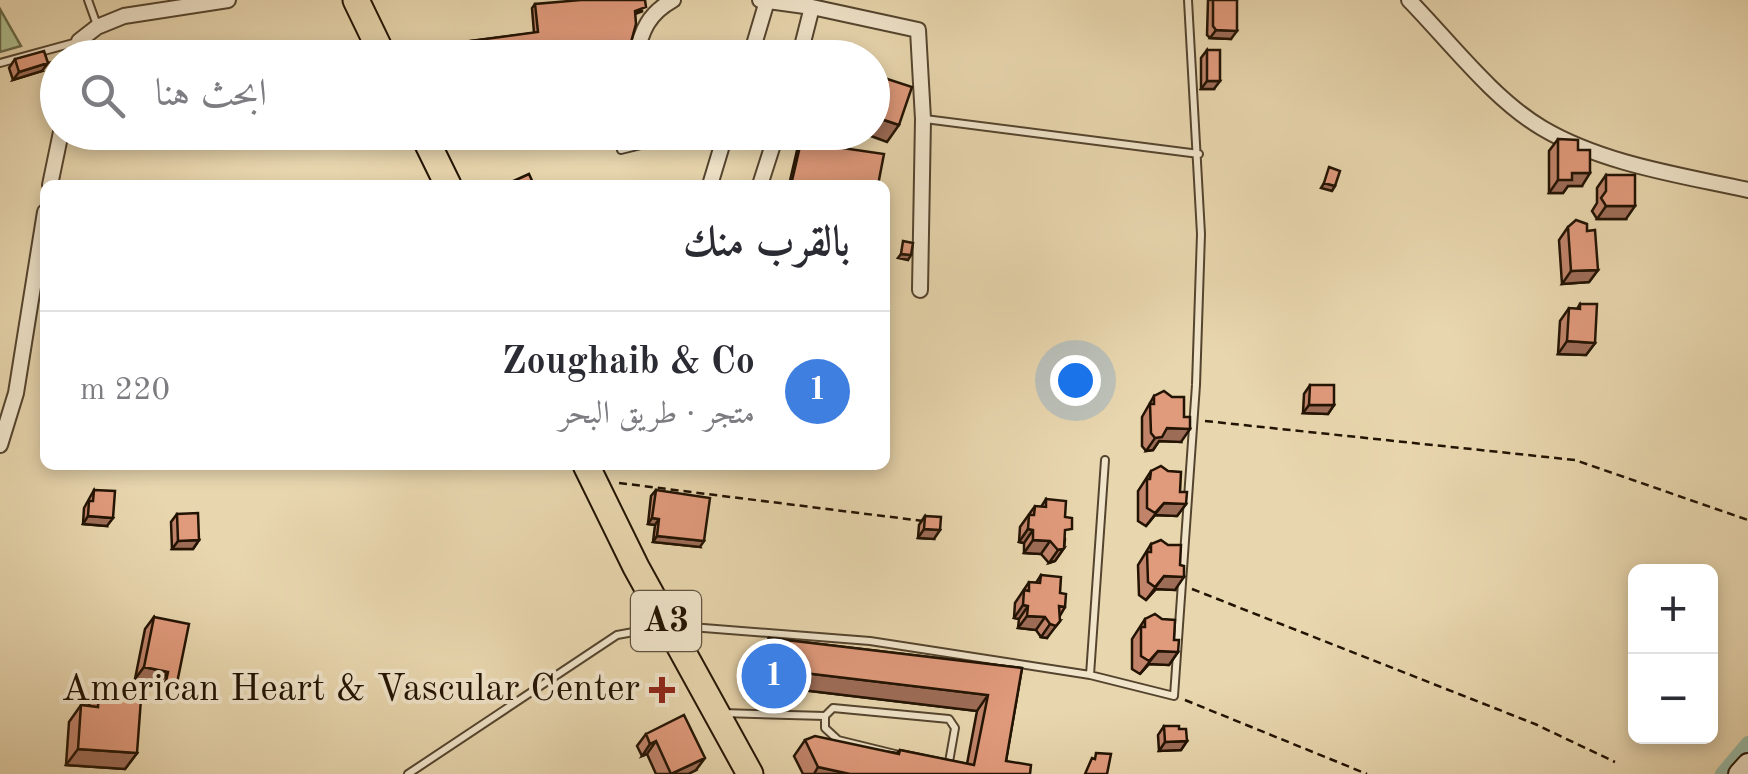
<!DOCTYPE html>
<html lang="ar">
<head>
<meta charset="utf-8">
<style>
	:root { --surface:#fff; --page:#f7f7f7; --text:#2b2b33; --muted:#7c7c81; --line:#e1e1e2; --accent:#8f2418 }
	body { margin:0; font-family:"Old Standard TT",Amiri,serif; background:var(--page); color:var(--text); direction:rtl }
	.controls { position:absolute; right:30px; bottom:30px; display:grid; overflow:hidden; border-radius:15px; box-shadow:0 5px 15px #0003 }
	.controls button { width:90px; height:90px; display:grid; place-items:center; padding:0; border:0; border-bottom:2px solid var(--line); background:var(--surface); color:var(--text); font:50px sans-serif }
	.you { position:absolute; left:1075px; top:380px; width:35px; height:35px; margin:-25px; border:8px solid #fff; border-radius:50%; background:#1a73e8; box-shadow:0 0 0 15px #1a73e833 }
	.badge { display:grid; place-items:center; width:65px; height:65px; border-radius:50%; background:var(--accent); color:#fff; font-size:32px; font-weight:700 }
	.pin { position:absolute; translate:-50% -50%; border:5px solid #fff; box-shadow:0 2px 10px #0006 }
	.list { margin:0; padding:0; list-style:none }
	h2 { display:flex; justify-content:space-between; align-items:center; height:130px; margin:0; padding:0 40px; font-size:42px }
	h2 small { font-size:32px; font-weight:400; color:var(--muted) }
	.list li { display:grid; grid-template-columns:65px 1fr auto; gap:30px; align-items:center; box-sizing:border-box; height:160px; padding:0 40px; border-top:2px solid var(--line) }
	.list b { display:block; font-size:38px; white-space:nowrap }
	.list p { margin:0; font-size:32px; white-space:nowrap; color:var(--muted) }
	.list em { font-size:32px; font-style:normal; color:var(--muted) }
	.icon { flex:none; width:55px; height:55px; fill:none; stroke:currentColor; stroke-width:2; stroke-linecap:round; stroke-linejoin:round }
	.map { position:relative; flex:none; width:1748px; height:774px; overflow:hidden; direction:ltr }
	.search { position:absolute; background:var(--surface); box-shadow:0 5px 15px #0003; left:40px; top:40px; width:850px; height:110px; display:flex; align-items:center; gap:25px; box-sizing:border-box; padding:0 35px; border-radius:55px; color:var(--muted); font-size:38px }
	.panel { position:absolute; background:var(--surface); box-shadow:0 5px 15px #0003; left:40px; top:180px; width:850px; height:290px; border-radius:15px; direction:rtl }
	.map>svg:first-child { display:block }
	.green { fill:#afbf8f; stroke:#686949; stroke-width:2.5 }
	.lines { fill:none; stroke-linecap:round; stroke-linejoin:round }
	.canal { stroke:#98baa5; stroke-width:14 }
	.lane-casing { stroke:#54442e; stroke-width:10 }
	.street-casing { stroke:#54442e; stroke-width:18 }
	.secondary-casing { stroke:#221303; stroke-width:24 }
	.highway-casing { stroke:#221303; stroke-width:29 }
	.path { stroke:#221303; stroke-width:2.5; stroke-dasharray:8 5; stroke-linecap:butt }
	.lane { stroke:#f0e4ca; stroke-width:6 }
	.street { stroke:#f0e4ca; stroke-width:14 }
	.secondary { stroke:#f0e4ca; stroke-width:20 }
	.highway { stroke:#e8d6ae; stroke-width:25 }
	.wall { fill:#c1846b; stroke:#221303; stroke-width:2.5 }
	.shaded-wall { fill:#9d6c57; stroke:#221303; stroke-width:2.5 }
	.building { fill:#e09a7c; stroke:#221303; stroke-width:2.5 }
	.poi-dot { fill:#8f2418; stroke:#f0e4ca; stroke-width:4 }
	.labels { text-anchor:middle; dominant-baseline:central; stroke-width:8; stroke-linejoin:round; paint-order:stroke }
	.shield { fill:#f0e4ca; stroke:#60523f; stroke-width:2.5 }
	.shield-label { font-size:35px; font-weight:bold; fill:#221303 }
	.poi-label { font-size:38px; fill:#221303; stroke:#f0e4ca; text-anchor:end }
</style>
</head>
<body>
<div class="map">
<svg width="1748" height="774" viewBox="0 0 1748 774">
	<rect width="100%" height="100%" fill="#e8d6ae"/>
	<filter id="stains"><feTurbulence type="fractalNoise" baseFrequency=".002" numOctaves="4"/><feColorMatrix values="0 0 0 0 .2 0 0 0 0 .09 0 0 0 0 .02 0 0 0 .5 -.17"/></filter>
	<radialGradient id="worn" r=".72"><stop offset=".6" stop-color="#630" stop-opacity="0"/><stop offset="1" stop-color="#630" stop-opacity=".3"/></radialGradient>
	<!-- green -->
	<path class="green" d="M0,9L21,46L0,52Z"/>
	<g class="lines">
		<!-- canal -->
		<path class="canal" d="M1722,774L1748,743"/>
		<!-- lane casing -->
		<g class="lane-casing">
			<path id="lane" d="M88,0L97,25
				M0,63L77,42
				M925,119L1199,154
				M621,150L694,132
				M678,626L870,641L1090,675L1174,696L1196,385L1201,234L1188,0
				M1090,675L1105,460
				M833,708L949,719L955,728L949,762L940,765L838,740L825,728V716Z
				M722,713L825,716
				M408,774L617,635L661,627"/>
		</g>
		<!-- street casing -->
		<g class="street-casing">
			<path id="street" d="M760,0L812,7L918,30L923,119L920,290
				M1409,0C1449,41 1493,99 1542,128C1603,164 1680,175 1748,190
				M75,58L79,41L97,27L124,16L228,0
				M635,58C642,30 648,14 673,0
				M750,58L767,1
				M799,58L812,7
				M50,185L61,132
				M710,185L726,132
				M760,185L777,132
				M0,445L16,393L45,212"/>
		</g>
		<!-- secondary casing -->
		<g class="secondary-casing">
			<path id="secondary" d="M1739,774L1748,764"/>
		</g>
		<!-- highway casing -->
		<g class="highway-casing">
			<path id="highway" d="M356,0L384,58
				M422,132L448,185
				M586,465L636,567L750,774"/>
		</g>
		<!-- path -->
		<path class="path" d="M1205,421L1575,460L1748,520
			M619,483L923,521
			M1192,589L1535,724L1615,762
			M1185,700L1367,774"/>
		<!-- lane -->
		<use href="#lane" class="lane"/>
		<!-- street -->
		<use href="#street" class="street"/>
		<!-- secondary -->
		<use href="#secondary" class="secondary"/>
		<!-- highway -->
		<use href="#highway" class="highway"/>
	</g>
	<!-- wall -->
	<path class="wall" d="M1208,0H1237L1231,39L1210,38L1207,35Z
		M535,4L643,11L635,14L625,57L430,58L429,51L432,46L534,33L532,8Z
		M1207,50L1214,89H1201V58Z
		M15,59L42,71L13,80L9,68Z
		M1558,139L1578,150L1582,186H1568L1563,193H1549V151Z
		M801,142L878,185H789L798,146Z
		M1606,175L1626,219H1597L1592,211L1597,203V188Z
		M1568,227L1587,231L1598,270L1589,282L1562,284L1559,240Z
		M1580,304L1595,343L1586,355L1558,354L1560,321L1569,308L1577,309Z
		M1310,385L1334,405L1328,414L1303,413L1304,394Z
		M1154,396L1181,442L1159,441L1153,450L1146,451L1142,446V417Z
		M1151,471L1180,492L1186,504L1177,516L1155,515L1146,526L1138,521V491Z
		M94,490L107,526L83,524L84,508Z
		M656,490L700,547L653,542L655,525L648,524L651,496Z
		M1046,499L1065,539L1064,548L1055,561L1049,563L1041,554L1024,553V543L1019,542L1020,527L1035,506L1041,507Z
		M177,514L199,540L193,549H172L171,522Z
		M925,516L934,539L918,538L919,525Z
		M1151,544L1175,590L1156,589L1146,600L1139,595L1138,565Z
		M1041,575L1060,593L1065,607L1047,638L1041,637L1036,630L1018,628L1019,619L1014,618L1015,603L1029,582L1036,583Z
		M154,617L177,683L168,696L157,694L159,684L135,679L145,629Z
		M1145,619L1174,640L1178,652L1169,665L1149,664L1140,674L1132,669V639Z
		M769,638L1022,668L1006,761L1030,774H803L794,756L805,740L897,753L900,750L967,764L977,711L760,685L758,654Z
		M99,690L110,697L137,753L125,769L66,765L69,722L81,705L88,706Z
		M1164,726L1187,741L1181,750L1159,751L1158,735Z
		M646,734L696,770L688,774H656L647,754L642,756L637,746Z"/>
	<!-- shaded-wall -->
	<path class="shaded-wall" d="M1216,30L1237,31L1231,39L1210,38Z
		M541,52L538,56L530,58H500Z
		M628,53L625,57L612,58L614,54Z
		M48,63L42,71L13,80L19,72Z
		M1207,81H1220L1214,89H1201Z
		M872,116L899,125L887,142L860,132H872Z
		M1572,173H1590L1582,186H1568L1563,193H1549L1558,180Z
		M1324,183L1335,186L1332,191L1321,188Z
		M1606,206H1635L1626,219H1597Z
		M901,254L911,255L908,260L898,258Z
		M1598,270L1589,282L1562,284L1571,271Z
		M1567,341L1595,343L1586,355L1558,354Z
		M1309,405H1334L1328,414L1303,413Z
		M1167,428L1190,429L1181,442L1159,441L1153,450L1146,451L1155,438Z
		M1164,503L1186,504L1177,516L1155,515L1146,526Z
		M88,516L113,518L107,526L83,524Z
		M652,518L659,519L655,525L648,524Z
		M924,529L940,530L934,539L918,538Z
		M1028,529L1033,530L1024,543L1019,542Z
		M657,536L704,541L700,547L653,542Z
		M199,540L193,549H172L178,541Z
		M1033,540L1050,541L1041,554L1024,553Z
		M1064,548L1055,561L1049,563L1058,550Z
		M1164,576L1184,577L1175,590L1156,589L1146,600Z
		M1023,605L1028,606L1019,619L1014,618Z
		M1027,616L1045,617L1036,630L1018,628Z
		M1060,621L1047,638L1041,637L1050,624Z
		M1158,651L1178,652L1169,665L1149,664L1140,674Z
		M144,667L168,672L159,684L135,679Z
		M771,669L988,695L977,711L760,685Z
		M166,681L177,683L168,696L157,694Z
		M656,741L647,754L642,756L650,744Z
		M1187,741L1181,750L1159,751L1165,742Z
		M78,749L137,753L125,769L66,765Z
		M705,758L696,770L688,774H671Z
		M818,767L850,774H814Z"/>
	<!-- building -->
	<path class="building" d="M581,0H645L646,7L635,11L636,24L628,53L614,54V58H541V52L500,58H433L432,46L538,32L535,4Z
		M1213,0H1237V31L1216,30L1213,26Z
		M1207,50H1220V81H1207Z
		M44,51L48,63L19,72L15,59Z
		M831,53L845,58H829Z
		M872,74L912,87L899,125L872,116Z
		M1558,139L1578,140V150H1590V173H1572V180H1558Z
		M801,142L884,154L878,185H791Z
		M1329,167L1340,171L1335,186L1324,183Z
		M529,174L534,185H510L509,183Z
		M1606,175H1635V206H1606L1601,198L1606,191Z
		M1576,220L1587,224V231L1595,230L1598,270L1571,271L1568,227Z
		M903,241L913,243L911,255L901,254Z
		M1580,304H1597L1595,343L1567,341L1569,308L1580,309Z
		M1310,385H1334V405H1309Z
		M1164,391L1172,397H1184V417H1190V429L1167,428L1162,437L1155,438L1151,433L1150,404H1154V396Z
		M1161,466L1168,471L1181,472L1180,492H1187L1186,504L1164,503L1155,513L1147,508V479H1150L1151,471Z
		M94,490L115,491L113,518L88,516L89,501H93Z
		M656,490L710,498L704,541L657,536L659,519L652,518Z
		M1046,499L1066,501L1065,517L1072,518V529L1065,530L1064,548L1058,550L1050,541L1033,540V530L1028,529L1029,515H1034L1035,506L1046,507Z
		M198,513L199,540L178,541L177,514Z
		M925,516L941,517L940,530L924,529Z
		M1161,540L1168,545H1181L1180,565L1184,566V577L1164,576L1155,587L1148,582L1147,552H1151V544Z
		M1041,575L1061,577L1060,593L1066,594L1065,607L1059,606L1060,621L1056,626L1050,624L1045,617L1027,616L1028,606L1023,605L1024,590L1029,591V582L1040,583Z
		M1155,614L1162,619L1175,620L1174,640H1179L1178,652L1158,651L1149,661L1141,656V627H1145V619Z
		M154,617L189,624L177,683L166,681L168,672L144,667Z
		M769,638L1022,668L1006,761L1031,765L1030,774H850L818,767L805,740L815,736L899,754L900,750L974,765L988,695L771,669Z
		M99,690L111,691L110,697L141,699L137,753L78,749L81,705L98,707Z
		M684,715L705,758L671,774L656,741L650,744L646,734Z
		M1164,726H1179V729H1186L1187,741L1165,742Z
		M1096,753L1111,754L1107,774H1085L1092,758L1095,759Z"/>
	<!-- markers -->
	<path class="poi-dot" d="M657 675h10v10h10v10h-10v10h-10v-10h-10v-10h10z"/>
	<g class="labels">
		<!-- shield labels -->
		<rect class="shield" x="631" y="591" width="70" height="60" rx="8"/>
		<g class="shield-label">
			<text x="666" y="621">A3</text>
		</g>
		<!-- poi labels -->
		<g class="poi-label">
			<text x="640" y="690">American Heart &amp; Vascular Center</text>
		</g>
	</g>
	<rect width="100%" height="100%" filter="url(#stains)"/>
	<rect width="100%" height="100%" fill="url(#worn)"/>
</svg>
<div class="controls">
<button>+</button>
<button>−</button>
</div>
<div class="you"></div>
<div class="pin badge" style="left:774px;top:676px;background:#3f7fe0">1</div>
<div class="search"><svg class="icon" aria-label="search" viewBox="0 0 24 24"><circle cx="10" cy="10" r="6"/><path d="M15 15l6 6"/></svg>ابحث هنا</div>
<section class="panel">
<h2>بالقرب منك<small></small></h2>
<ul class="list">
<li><span class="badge" style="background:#3f7fe0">1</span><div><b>Zoughaib &amp; Co</b><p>متجر · طريق البحر</p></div><em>220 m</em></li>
</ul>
</section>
</div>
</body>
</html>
